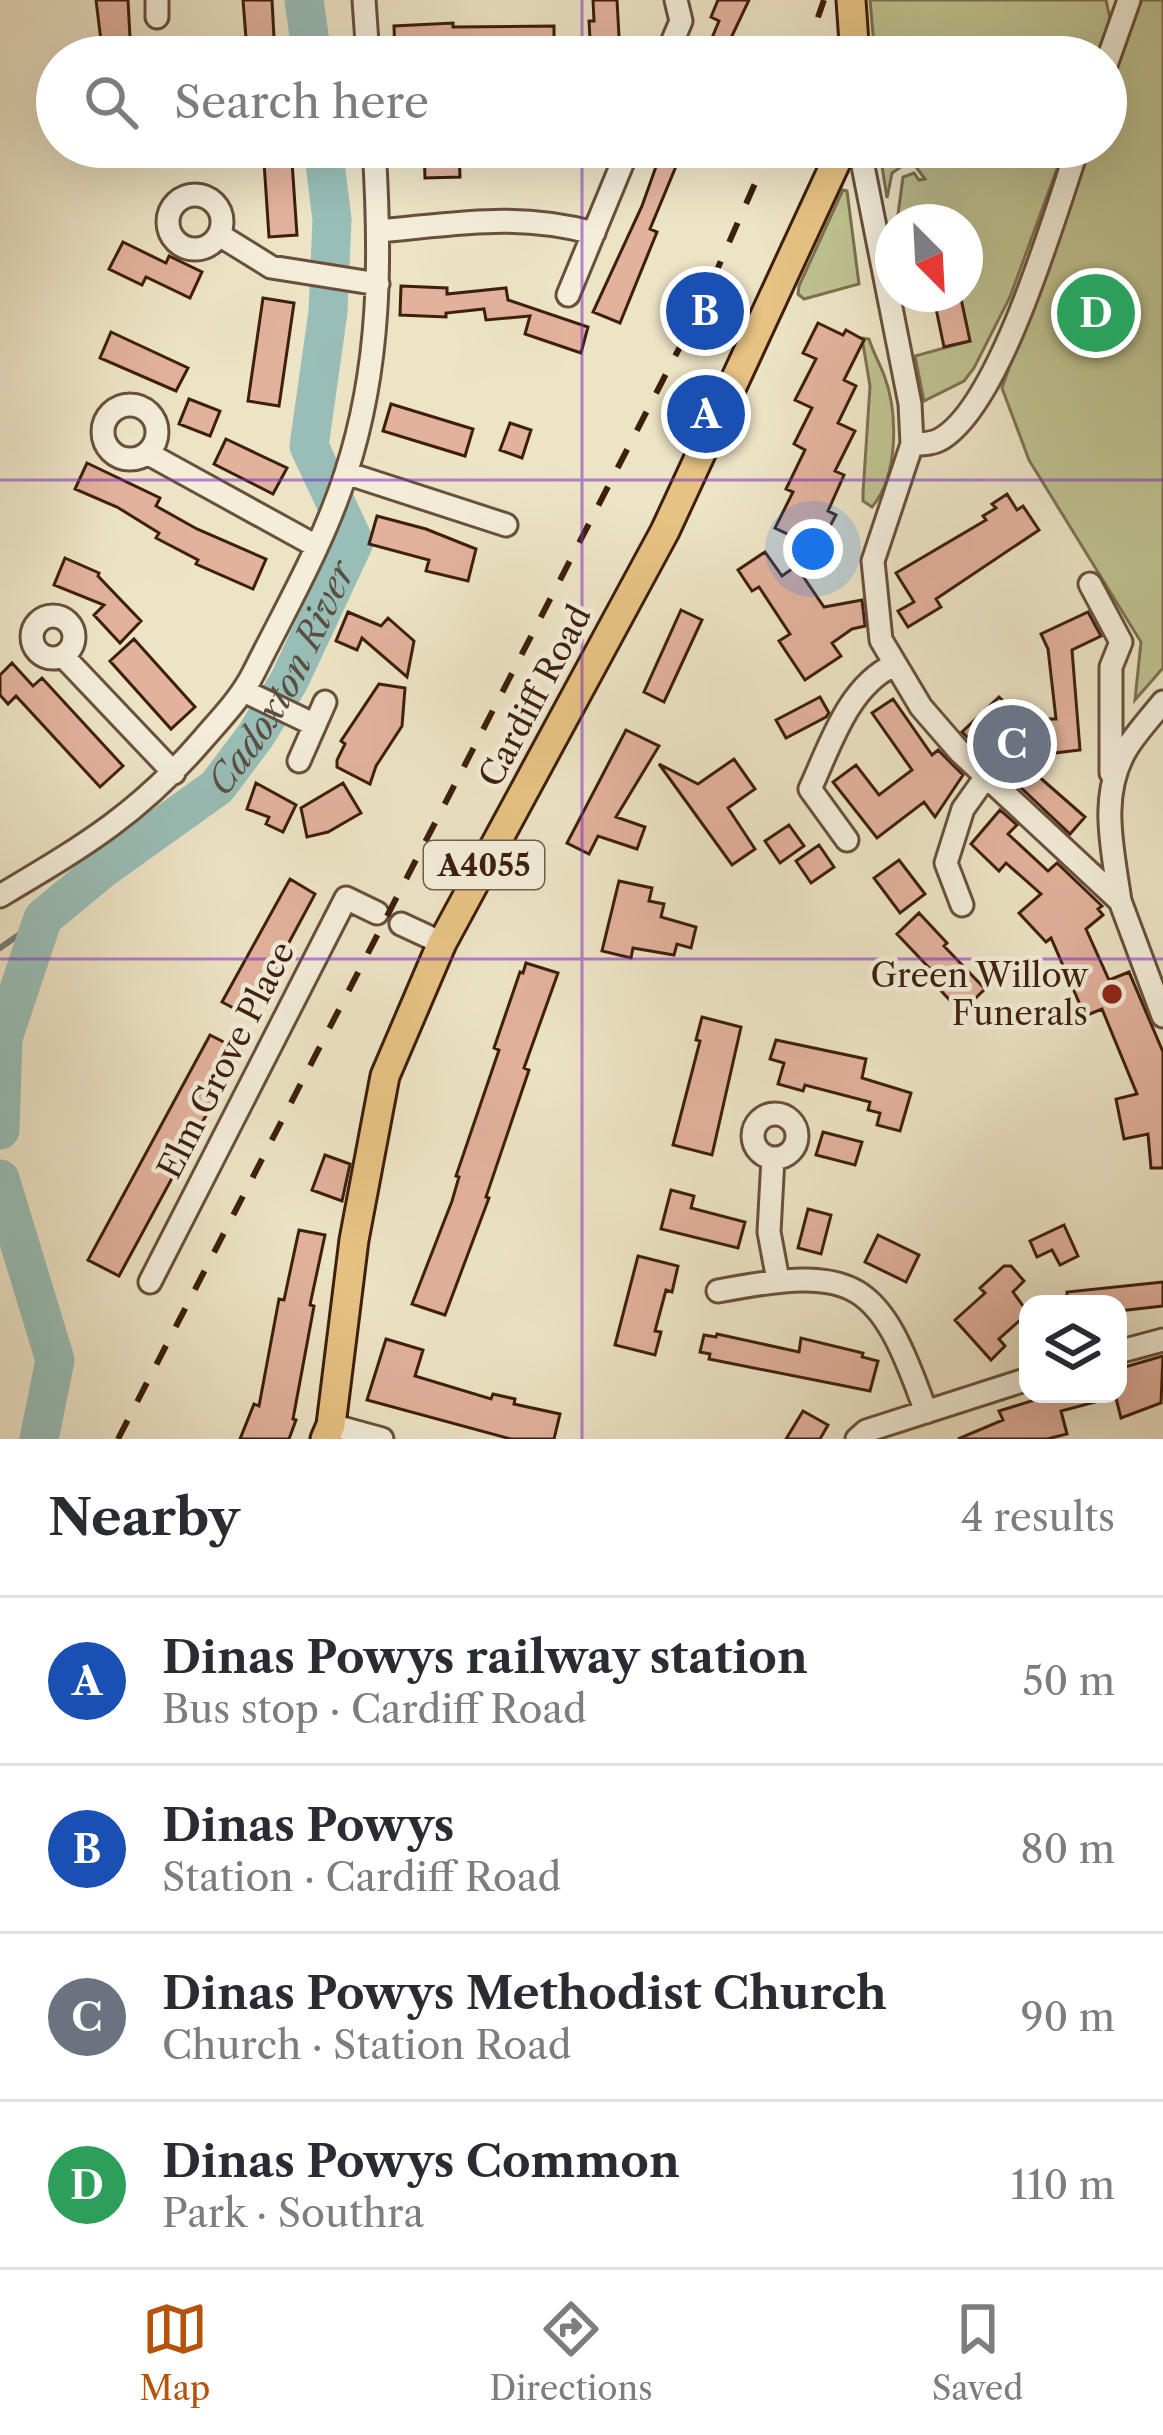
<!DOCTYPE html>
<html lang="en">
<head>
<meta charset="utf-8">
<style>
	:root { --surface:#fff; --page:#f2f2f3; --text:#2b2b33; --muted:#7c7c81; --line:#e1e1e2; --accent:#b45309 }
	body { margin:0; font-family:"Libre Caslon Text",serif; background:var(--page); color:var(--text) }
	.controls { position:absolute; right:36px; bottom:36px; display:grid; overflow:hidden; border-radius:24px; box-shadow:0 12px 48px #0002 }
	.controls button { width:108px; height:108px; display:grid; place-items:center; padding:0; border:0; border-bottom:3px solid var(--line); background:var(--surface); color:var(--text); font:60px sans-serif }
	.compass { position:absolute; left:875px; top:204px; width:108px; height:108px; border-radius:50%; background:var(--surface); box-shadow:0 12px 48px #0002; rotate:156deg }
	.you { position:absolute; left:813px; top:549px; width:42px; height:42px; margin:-30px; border:9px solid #fff; border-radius:50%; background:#1a73e8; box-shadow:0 0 0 18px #1a73e833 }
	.badge { display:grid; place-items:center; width:78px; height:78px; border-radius:50%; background:var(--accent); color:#fff; font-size:39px; font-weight:700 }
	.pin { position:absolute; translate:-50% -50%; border:6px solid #fff; box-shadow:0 3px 12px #0006 }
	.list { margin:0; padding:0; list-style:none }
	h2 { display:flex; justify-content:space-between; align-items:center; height:156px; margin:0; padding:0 48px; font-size:51px }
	h2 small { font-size:39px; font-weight:400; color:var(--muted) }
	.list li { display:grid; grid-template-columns:78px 1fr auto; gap:36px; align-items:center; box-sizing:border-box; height:168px; padding:0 48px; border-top:3px solid var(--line) }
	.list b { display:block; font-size:45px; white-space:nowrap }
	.list p { margin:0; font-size:39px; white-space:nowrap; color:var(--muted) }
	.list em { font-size:39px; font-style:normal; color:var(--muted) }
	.icon { flex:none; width:66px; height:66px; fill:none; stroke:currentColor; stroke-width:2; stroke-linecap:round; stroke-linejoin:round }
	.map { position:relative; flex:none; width:1163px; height:1439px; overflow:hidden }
	.search { position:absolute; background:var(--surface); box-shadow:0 12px 48px #0002; left:36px; right:36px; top:36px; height:132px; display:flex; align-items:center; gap:30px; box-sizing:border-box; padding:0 42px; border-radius:66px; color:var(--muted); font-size:45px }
	.sheet { height:828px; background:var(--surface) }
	nav { display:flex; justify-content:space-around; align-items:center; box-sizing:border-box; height:168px; border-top:3px solid var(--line); background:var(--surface); font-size:33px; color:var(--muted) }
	nav a { display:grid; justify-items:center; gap:6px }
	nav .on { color:var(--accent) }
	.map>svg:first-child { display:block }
	.green { fill:#bfc291; stroke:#7e704f; stroke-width:3 }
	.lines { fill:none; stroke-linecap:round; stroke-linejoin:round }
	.stream { stroke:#747e73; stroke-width:6 }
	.river { stroke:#99beb7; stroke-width:39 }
	.building { fill:#e3b29d; stroke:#3d1f0d; stroke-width:3 }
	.minor-casing { stroke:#69503b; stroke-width:27 }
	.major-casing { stroke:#3d1f0d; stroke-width:33 }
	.minor { stroke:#f3edda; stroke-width:21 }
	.major { stroke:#e6c283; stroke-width:27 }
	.rail { stroke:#3d1f0d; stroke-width:6; stroke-dasharray:21 21; stroke-linecap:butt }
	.grid { fill:none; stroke:#7b2cbf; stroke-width:3; stroke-opacity:0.55 }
	.poi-dot { fill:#8f2418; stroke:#f3edda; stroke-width:4.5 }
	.labels { text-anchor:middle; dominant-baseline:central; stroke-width:9; stroke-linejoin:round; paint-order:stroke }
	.shield { fill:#f3edda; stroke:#745d4a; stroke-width:3 }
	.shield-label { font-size:30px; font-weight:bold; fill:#3d1f0d }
	.street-label { font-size:33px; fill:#3d1f0d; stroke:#f3edda }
	.poi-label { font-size:33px; fill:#3d1f0d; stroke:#f3edda; text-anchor:end }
	.water-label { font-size:36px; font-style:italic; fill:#594f40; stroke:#f3edda }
</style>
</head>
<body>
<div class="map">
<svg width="1163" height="1439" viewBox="0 0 1163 1439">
	<rect width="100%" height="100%" fill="#ede4c6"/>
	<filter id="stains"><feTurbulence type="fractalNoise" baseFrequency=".00167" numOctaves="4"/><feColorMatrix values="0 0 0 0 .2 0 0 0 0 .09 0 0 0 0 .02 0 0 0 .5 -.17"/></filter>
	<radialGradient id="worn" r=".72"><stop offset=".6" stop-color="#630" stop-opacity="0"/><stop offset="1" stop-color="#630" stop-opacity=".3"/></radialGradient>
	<!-- green -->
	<path class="green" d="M870,0H1106L1111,23L1098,57H875Z
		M1138,0H1163V668L1135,700L1141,642L1029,460L1002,388L1086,147H1106V91Z
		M879,147H1065L1010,297L974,368L964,381L924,401L915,356L970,341L960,294H965V222H897L903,177L914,173L919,180L925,179L911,160L892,173L887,198Z
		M843,190L847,191L859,284L804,299L798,294L799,286Z
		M862,338L869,339C873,352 879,362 884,375C898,412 899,475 872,507L863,501V493L870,386Z"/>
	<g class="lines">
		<!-- stream -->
		<path class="stream" d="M0,948L43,918"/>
		<!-- river -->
		<g class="river">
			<path d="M304,0L312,57"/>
			<path id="s1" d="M0,1130L3,1038L43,918L101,870L217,787L256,735L289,681L354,542L309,446L328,312L332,220L323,147"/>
			<path d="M0,1179L55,1360L39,1439"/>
		</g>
	</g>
	<!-- building -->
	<path class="building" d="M96,0H128L131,57H103Z
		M243,0H272L275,57H254L253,50L247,51Z
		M593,0H617L620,55L591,57L589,21H594Z
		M718,0H749L722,57H704L719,21L711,17Z
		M453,23V27L554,26V57H472V52L395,54L394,26Z
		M263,147H291L297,235L269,237Z
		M424,147H459L460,177L425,178Z
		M663,147H684L650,229L657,232L620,323L593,312L642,206Z
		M123,242L166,263L169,256L202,272L190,298L146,277L142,285L109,269Z
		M401,286L447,288V294L506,288L508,300L588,327L581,353L525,334L530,316L486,320L484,309L446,313V317L400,315Z
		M933,294H960L970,341L944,347Z
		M263,298L294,303L279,406L248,401Z
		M818,323L843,335L846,330L864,340L844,380L856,386L838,423L855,431L835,471L844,475L828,511L836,515L827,532L809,523L800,540L775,528L793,492L786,489L805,450L794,444L812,408L795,400L816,359L803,353Z
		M111,332L188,368L176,391L100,358Z
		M189,399L220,411L210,436L179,424Z
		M391,404L473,429L465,456L383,431Z
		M510,423L531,430L522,458L500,450Z
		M226,439L287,468L273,494L214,464Z
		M87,463L160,498L156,506L197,529L266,559L253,589L196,564L198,560L156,538L159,533L117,507L75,489Z
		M1007,494L1017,510L1023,506L1039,530L936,599L941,607L908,627L898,611L914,602L896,573L986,520L983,516L996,508L992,504Z
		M377,516L426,529L476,549L468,581L426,571L429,560L369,544Z
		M765,552L782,576L796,566L824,607L862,600L865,626L852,629L832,643L841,656L805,680L779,641L790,634L759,587L752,591L738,570Z
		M65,558L99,573L98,576L141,621L120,643L94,615L104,605L54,585Z
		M681,610L702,620L664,702L644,692Z
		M348,612L381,626L388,618L414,641L407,677L362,638L357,650L336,641Z
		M1088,612L1101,636L1072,650L1080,750L1055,753L1037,775L1085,817L1070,834L962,732L999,697L1022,719H1056L1048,649L1041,634Z
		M134,639L195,707L171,729L110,661Z
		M12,663L33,686L42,678L123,766L100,787L16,696L8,704L0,695V675Z
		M379,684L405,688L402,726L376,766L370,784L337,767V760L345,744L341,741Z
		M820,697L829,713L826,717L786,738L776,720Z
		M893,699L932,755L938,750L963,775L935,817L924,802L877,838L833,782L856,765L879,795L912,770L872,713Z
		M626,730L659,746L616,817L645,827L637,849L598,836L589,854L567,843Z
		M734,759L755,789L728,808L755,849L732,865L659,764L698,784Z
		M256,783L296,805L283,832L266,824L269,817L247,809Z
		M343,783L361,813L328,832L307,837L301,808Z
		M1000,810L1017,825L1008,834L1048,871L1057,863L1102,906L1098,909L1103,915L1086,929L1109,980L1129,972L1163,1052V1168H1151L1148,1134L1124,1139L1116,1099L1137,1094L1102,1009L1085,1016L1051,938L1046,942L1019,913L1041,894L1006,863L999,871L971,844Z
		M789,825L804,846L780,863L765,841Z
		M819,845L834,867L811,883L796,861Z
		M899,860L925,894L900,913L874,878Z
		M290,879L315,894L257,1002L249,998L241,1012L222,1002Z
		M619,881L652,888L649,901L664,904L661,917L696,927L691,948L677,944L674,955L633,948L631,958L602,951Z
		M919,913L947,943L944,946L985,989L961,1012L929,978L934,973L897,934Z
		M526,963L558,973L524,1068L529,1070L486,1197L489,1198L445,1315L412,1304L452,1201L459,1177L456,1176L499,1050L494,1048L520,972L523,973Z
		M702,1017L741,1027L712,1155L673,1145L700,1041L696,1040Z
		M210,1035L241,1051L119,1276L88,1260Z
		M776,1040L866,1059L862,1078L911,1093L900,1131L877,1125L880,1113L868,1110L870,1102L805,1085L803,1091L778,1084L784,1063L770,1059Z
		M823,1132L862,1142L855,1165L816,1155Z
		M325,1155L350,1164L342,1201L312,1190Z
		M671,1190L694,1196L691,1208L745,1222L738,1248L661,1229Z
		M808,1209L831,1215L821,1254L798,1248Z
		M1064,1225L1078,1256L1060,1265L1052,1250L1037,1257L1030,1241Z
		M299,1230L325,1235L310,1305L314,1306L293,1419L296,1420L289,1439H240L254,1404L259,1406L279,1299L284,1300Z
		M878,1235L919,1255L906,1282L865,1262Z
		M638,1256L678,1266L672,1292L666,1290L655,1331L661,1332L655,1355L615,1345Z
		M1004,1266H1011L1024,1281L1013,1292L1028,1313L999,1339L1005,1346L991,1360L955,1320L985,1293L980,1288Z
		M1163,1282V1306L1118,1311V1304H1067V1292Z
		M717,1334L799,1352L801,1338L863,1353L862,1357L878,1361L870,1391L709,1359L710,1354L700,1352L704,1335L716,1337Z
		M386,1339L423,1350L415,1376L491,1399L493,1394L515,1399L514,1404L560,1414L554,1439H511L367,1400Z
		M1163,1356L1161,1403L1121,1418L1115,1394H1118V1369Z
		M1054,1394H1102L1103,1400L1061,1411L1067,1434L1047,1439H958L1003,1420L999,1411Z
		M803,1411L828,1425L820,1439H786Z"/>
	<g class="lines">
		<!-- minor casing -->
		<g class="minor-casing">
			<path id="minor" d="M364,0L368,57
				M157,17V0
				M666,57L681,21L676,0
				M1106,65L1129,0
				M842,151L862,161L910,404L912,444L873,561L881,640L921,707L960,752L1120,901L1163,1016
				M168 222a27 27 0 1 1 54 0a27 27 0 1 1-54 0Z
				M379,231C457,224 516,212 594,233
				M221,236L271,267L378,284
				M568,295L629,147
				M103 432a27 27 0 1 1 54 0a27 27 0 1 1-54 0Z
				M912,444C921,444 931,444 939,440C1000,408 1055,213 1078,147
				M147,453L316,546
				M346,473L506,525
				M1090,584L1121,642L1111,667V773
				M32 637a21 21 0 1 1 42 0a21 21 0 1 1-42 0Z
				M63,656L174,773
				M244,691L315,725
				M299,761L325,702
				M847,840L810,789C830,746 848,686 894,665
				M0,896C84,846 139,814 204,738C222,717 241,698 254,672C286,608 324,542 346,473C381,366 381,258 374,147
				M1120,901C1113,850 1098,795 1127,748C1137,732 1151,717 1163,702
				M962,905L946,863L963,809L985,778
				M401,924L442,943
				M753 1136a22 22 0 1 1 44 0a22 22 0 1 1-44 0Z
				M773,1158L769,1232L778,1280
				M150,1282L346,898L377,913
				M718,1291C858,1264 879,1280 926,1412
				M1118,1352L1163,1340
				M331,1425L382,1439
				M857,1439L866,1431L1028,1379"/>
		</g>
		<!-- major casing -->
		<g class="major-casing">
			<path id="major" d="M851,0L855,57
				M325,1439L331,1425L354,1240L385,1076L442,943L665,531L843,147"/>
		</g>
		<!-- minor -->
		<use href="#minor" class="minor"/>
		<!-- major -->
		<use href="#major" class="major"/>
		<!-- rail -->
		<path class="rail" d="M804,57L824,0
			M118,1439L702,304L771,147"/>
	</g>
	<!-- grid -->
	<path class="grid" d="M582,0V57M582,147V1439M0,480H1163M0,959H1163"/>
	<!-- markers -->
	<circle class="poi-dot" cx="1112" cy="994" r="12"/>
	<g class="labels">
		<!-- shield labels -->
		<rect class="shield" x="424" y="841" width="120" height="48" rx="9"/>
		<g class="shield-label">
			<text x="484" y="865">A4055</text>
		</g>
		<!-- street labels -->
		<g class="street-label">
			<text transform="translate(535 696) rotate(-62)">Cardiff Road</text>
			<text transform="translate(226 1060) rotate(-63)">Elm Grove Place</text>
		</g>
		<!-- poi labels -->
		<g class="poi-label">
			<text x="1088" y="975">Green Willow<tspan x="1088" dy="38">Funerals</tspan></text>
		</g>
		<!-- water labels -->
		<g class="water-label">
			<text stroke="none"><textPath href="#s1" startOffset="564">Cadoxton River</textPath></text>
		</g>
	</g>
	<rect width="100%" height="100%" filter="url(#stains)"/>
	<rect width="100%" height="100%" fill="url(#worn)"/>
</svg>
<div class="controls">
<button><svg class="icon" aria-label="layers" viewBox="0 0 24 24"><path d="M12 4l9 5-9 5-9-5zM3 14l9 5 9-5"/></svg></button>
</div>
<svg class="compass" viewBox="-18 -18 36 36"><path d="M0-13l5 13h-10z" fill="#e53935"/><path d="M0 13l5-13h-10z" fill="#7c7c81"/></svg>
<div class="you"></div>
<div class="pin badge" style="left:706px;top:414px;background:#1a4fb4">A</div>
<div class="pin badge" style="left:705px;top:311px;background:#1a4fb4">B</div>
<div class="pin badge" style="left:1012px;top:744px;background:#6b7280">C</div>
<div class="pin badge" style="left:1096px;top:313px;background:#2e9e5b">D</div>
<div class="search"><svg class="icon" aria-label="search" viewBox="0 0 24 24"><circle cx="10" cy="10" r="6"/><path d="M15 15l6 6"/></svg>Search here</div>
</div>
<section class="sheet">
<h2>Nearby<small>4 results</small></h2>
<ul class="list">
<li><span class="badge" style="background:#1a4fb4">A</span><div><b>Dinas Powys railway station</b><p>Bus stop · Cardiff Road</p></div><em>50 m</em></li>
<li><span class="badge" style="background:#1a4fb4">B</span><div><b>Dinas Powys</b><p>Station · Cardiff Road</p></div><em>80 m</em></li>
<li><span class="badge" style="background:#6b7280">C</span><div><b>Dinas Powys Methodist Church</b><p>Church · Station Road</p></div><em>90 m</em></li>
<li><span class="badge" style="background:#2e9e5b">D</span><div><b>Dinas Powys Common</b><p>Park · Southra</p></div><em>110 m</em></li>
</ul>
</section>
<nav>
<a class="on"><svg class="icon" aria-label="map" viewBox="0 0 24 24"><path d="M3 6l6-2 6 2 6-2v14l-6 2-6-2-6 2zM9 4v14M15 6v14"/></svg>Map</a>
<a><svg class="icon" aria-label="directions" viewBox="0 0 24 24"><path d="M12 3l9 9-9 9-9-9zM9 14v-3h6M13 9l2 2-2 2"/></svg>Directions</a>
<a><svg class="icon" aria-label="saved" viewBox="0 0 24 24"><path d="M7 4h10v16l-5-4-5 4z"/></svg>Saved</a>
</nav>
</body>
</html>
